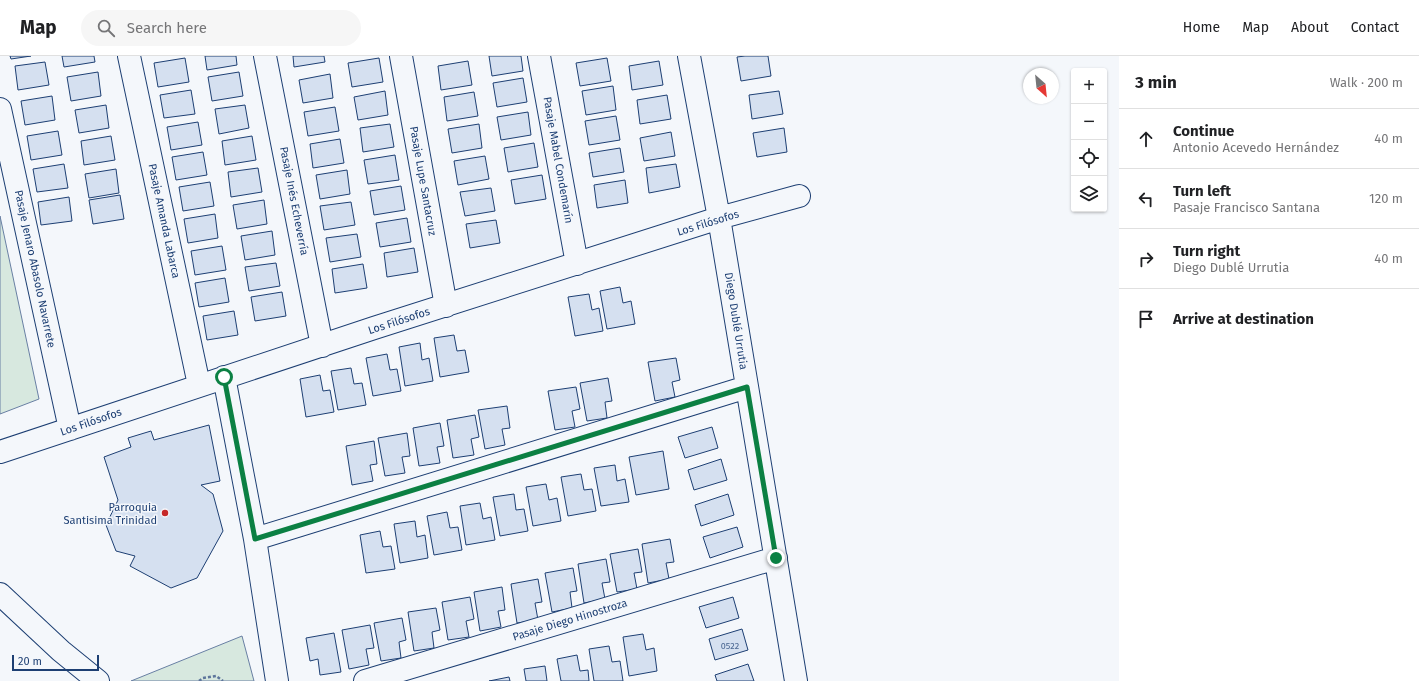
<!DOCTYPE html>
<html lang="en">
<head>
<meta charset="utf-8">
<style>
	:root { --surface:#fff; --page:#f6f6f6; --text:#202124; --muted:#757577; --line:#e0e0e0 }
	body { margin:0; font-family:"Fira Sans",sans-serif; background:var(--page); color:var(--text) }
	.controls { position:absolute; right:12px; top:12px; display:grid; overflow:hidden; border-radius:4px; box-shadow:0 1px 3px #0004 }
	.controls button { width:36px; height:36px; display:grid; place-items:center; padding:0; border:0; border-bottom:1px solid var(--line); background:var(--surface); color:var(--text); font:20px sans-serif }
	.compass { position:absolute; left:1023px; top:12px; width:36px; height:36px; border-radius:50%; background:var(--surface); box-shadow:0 1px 3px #0004; rotate:153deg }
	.scale { position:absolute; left:12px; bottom:10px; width:87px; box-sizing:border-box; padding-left:4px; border:2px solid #1d3f73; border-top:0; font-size:11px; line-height:14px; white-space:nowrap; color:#1d3f73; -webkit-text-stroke:3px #f4f7fb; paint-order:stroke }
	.stop { position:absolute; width:12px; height:12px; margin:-9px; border:3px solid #0b8043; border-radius:50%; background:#fff }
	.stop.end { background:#0b8043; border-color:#fff; box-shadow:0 1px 4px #0008 }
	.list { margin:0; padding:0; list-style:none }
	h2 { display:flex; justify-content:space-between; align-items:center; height:52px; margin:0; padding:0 16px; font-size:17px }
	h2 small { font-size:13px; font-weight:400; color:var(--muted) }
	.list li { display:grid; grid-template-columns:26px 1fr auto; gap:12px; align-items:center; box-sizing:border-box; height:60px; padding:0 16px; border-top:1px solid var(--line) }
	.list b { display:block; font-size:15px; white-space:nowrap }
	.list p { margin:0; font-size:13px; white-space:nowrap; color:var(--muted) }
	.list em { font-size:13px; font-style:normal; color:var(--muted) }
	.icon { flex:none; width:22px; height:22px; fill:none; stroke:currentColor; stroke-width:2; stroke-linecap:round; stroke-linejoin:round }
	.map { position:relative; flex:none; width:1119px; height:625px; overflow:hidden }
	header { display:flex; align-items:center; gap:24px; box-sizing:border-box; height:56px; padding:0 20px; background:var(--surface); border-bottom:1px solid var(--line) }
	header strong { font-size:19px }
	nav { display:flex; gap:22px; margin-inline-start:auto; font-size:14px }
	.search { width:280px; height:36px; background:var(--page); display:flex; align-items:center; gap:10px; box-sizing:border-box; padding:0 14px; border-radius:22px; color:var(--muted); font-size:15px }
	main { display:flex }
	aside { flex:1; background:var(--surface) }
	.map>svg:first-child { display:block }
	.green { fill:#d7e8df; stroke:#687fa3 }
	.building { fill:#d5e0f0; stroke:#1d3f73 }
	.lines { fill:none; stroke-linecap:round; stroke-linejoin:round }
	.street-casing { stroke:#1d3f73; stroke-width:24 }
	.path { stroke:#5e769c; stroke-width:2.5; stroke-dasharray:3 2; stroke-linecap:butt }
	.street { stroke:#f4f7fb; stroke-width:22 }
	.route { stroke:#0b8043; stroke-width:5 }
	.poi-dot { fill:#c62828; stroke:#f4f7fb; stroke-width:1.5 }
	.labels { text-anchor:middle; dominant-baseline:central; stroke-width:3; stroke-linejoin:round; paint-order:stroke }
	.number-label { font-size:9px; fill:#4b6792 }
	.street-label { font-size:11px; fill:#1d3f73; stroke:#f4f7fb }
	.poi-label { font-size:11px; fill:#1d3f73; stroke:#f4f7fb; text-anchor:end }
</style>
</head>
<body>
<header>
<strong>Map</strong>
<div class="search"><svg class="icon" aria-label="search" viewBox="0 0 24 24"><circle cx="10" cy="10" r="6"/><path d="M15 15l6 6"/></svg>Search here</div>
<nav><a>Home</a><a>Map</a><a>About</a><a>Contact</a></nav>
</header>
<main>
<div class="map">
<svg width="1119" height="625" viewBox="0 0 1119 625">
	<rect width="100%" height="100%" fill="#f4f7fb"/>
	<!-- green -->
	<path class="green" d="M0,160L39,343L0,358Z
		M242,580L254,625H131Z"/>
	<!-- building -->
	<path class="building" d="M10,0H31L11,3Z
		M62,0H94L95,6L64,11Z
		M205,0H236L237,9L207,14Z
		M293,0H324L325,6L294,11Z
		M489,0H521L523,15L492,20Z
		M745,0H768L771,20L741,25L737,1Z
		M185,2L189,26L158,31L154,7Z
		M379,2L383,26L352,31L348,7Z
		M607,2L611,25L580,30L576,7Z
		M468,5L472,29L441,34L438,10Z
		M659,5L663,29L632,34L629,10Z
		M45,6L49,29L18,34L15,10Z
		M98,16L101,40L71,45L67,21Z
		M239,16L243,40L212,45L208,21Z
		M330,18L333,42L303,47L299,24Z
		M523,22L527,46L497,51L493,27Z
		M613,30L616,54L586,59L582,35Z
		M191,34L195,58L164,62L160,39Z
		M385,35L388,59L358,64L354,41Z
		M779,35L783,58L752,63L749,39Z
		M474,36L478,60L447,65L444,41Z
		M667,39L671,63L640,68L637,44Z
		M52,40L55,64L25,69L21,45Z
		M106,49L109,72L79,77L75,54Z
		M245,49L249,72L219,78L215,53Z
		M335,51L339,75L308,80L304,56Z
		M528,56L531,79L501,84L497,61Z
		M616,60L620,84L589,89L585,65Z
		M198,66L202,89L171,94L167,71Z
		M390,68L394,91L363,96L360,72Z
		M479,68L482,92L452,97L448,73Z
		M784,72L787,96L757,101L753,77Z
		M58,75L62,99L31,104L27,80Z
		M671,76L675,100L644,105L640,82Z
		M111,80L115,104L84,109L81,85Z
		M252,80L256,104L225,109L222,85Z
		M340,83L344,107L313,112L310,88Z
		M534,87L538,111L508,116L504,92Z
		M620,92L624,116L593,121L589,97Z
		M203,96L207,119L176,124L172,101Z
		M395,99L399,124L368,128L364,104Z
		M485,100L489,123L458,129L454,105Z
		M64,108L68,132L37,136L33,113Z
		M676,108L680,131L649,137L646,112Z
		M258,112L262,136L231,141L228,116Z
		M116,113L119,137L89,142L85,118Z
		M347,114L350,138L320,143L316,119Z
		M542,119L546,143L515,148L511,124Z
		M625,124L628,147L597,152L594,129Z
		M210,126L214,150L183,155L179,131Z
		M401,130L405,154L374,159L370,135Z
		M491,132L495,155L465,160L460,136Z
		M120,139L124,163L93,168L89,144Z
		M69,141L72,165L41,169L38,146Z
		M264,144L267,168L237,173L233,149Z
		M351,146L355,169L324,174L320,150Z
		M215,158L218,182L188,187L184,163Z
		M407,162L411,186L380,191L376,167Z
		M496,164L500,187L470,192L466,168Z
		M272,175L275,199L245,204L241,180Z
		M357,178L361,201L330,206L326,182Z
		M222,190L226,214L195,219L191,195Z
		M414,192L418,216L387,221L384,197Z
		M276,207L280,230L249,235L245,211Z
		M363,208L367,232L335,237L332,213Z
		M225,222L229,246L199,251L195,227Z
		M620,231L623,247L631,245L635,268L607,273L600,235Z
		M282,236L286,260L255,265L251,241Z
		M589,238L592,254L599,252L603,275L575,280L568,241Z
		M234,255L238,279L207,284L203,260Z
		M454,279L457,295L465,294L469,316L440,321L434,282Z
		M420,287L422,304L429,302L433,325L405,330L399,291Z
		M387,298L390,314L397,313L401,335L373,340L366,302Z
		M676,302L680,324L672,326L675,341L655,345L648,306Z
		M351,312L354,328L362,327L366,349L338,354L331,315Z
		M320,319L323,335L330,334L334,356L306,361L300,323Z
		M608,322L612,345L605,346L607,362L587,365L580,327Z
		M576,331L580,353L572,355L575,371L555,374L548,335Z
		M507,350L510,372L502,373L505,389L485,393L478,354Z
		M475,359L479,381L471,383L474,399L453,402L447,364Z
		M440,367L444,390L437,391L440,407L419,410L413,372Z
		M209,369L220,425L201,429L213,438L223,475L197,522L171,532L130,510L135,500L116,495L106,469L118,444L104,401L131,391L128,382L151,375L154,384Z
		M712,371L718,392L685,402L678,381Z
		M407,377L410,400L402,401L405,417L385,420L378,382Z
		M374,385L377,408L370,409L373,425L352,429L346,390Z
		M663,395L669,433L636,439L629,401Z
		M721,403L727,424L694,434L688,414Z
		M615,409L617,425L625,423L629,446L601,450L594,412Z
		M581,418L584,434L592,433L596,455L568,460L561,421Z
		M546,428L549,444L557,442L561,465L533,470L526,431Z
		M514,438L516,454L524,453L528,475L500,480L493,441Z
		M728,438L734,459L701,470L695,449Z
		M480,447L483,463L491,461L495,484L466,489L460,450Z
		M447,456L450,472L458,471L462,494L434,499L427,460Z
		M415,465L417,481L425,479L428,502L400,507L394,468Z
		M737,471L743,491L710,502L703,481Z
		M380,475L383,491L391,490L395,513L366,517L360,479Z
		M670,483L674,506L666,507L669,523L648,527L642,488Z
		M638,493L642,516L634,517L637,533L617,536L610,498Z
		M606,503L610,526L602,527L605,543L584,547L578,508Z
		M573,512L577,535L570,536L572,552L552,556L545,517Z
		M538,523L542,546L535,547L538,564L517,567L511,528Z
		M502,531L505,554L498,555L501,571L480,575L474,536Z
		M470,541L474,563L466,565L469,581L448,584L442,546Z
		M733,541L739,562L706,572L699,551Z
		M436,552L440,574L432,576L434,592L414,595L408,556Z
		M402,562L406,584L399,586L401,602L381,605L374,567Z
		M370,569L374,592L366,593L369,609L349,613L342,574Z
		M742,573L748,594L715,604L709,583Z
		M334,577L341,616L320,619L318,603L310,605L306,582Z
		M643,578L646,594L654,592L657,615L629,620L623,581Z
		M609,590L612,606L620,605L623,625H594L589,593Z
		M577,599L580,615L588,614L589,625H561L557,603Z
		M748,608L754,625H717L715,619Z
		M545,610L547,625H526L524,613Z
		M509,621L510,625H489Z"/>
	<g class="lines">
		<!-- street casing -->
		<g class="street-casing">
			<path id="street" d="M129,0L199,329
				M265,0L322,290
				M401,0L446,250
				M539,0L577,208
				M689,0L719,162L796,625
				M0,53L70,373
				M224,321L255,483L277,625
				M0,396L374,272L719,162L799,140
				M255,483L747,331
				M0,538L61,595L98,625
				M365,625L776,502"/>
		</g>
		<!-- path -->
		<path class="path" d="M199,625L203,622L216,620L223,625"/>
		<!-- street -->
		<use href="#street" class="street"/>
	</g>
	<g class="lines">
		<!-- route -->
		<path class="route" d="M224,321L255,483L747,331L776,502"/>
	</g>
	<!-- markers -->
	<circle class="poi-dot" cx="165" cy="457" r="4"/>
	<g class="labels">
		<!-- number labels -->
		<g class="number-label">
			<text x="730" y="590">0522</text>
		</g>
		<!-- street labels -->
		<g class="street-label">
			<text transform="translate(558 104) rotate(80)">Pasaje Mabel Condemarín</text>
			<text transform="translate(423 125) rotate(80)">Pasaje Lupe Santacruz</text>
			<text transform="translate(294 145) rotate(79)">Pasaje Inés Echeverría</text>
			<text transform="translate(164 165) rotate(78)">Pasaje Amanda Labarca</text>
			<text transform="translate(708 167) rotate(-17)">Los Filósofos</text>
			<text transform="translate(35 213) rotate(78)">Pasaje Jenaro Abasolo Navarrete</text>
			<text transform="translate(399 265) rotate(-18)">Los Filósofos</text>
			<text transform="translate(736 265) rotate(81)">Diego Dublé Urrutia</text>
			<text transform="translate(91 366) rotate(-19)">Los Filósofos</text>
			<text transform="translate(570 564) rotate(-17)">Pasaje Diego Hinostroza</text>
		</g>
		<!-- poi labels -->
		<g class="poi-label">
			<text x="157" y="451">Parroquia<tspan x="157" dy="13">Santisima Trinidad</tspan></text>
		</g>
	</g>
</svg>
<div class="controls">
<button>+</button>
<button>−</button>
<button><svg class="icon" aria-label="locate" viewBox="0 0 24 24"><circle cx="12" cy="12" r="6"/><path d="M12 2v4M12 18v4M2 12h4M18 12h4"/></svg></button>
<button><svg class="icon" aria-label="layers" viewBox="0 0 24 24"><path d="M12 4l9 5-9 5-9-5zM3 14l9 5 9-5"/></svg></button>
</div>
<svg class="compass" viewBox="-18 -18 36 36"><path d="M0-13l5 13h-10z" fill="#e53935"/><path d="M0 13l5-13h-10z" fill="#757577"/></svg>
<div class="scale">20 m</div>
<div class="stop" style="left:224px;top:321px"></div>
<div class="stop end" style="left:776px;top:502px"></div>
</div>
<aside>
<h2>3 min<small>Walk · 200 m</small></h2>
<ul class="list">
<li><svg class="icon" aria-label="ahead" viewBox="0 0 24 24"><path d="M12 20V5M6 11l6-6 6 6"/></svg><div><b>Continue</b><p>Antonio Acevedo Hernández</p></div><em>40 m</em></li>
<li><svg class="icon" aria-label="left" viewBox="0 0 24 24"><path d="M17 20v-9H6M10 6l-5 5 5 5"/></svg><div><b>Turn left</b><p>Pasaje Francisco Santana</p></div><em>120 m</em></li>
<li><svg class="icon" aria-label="right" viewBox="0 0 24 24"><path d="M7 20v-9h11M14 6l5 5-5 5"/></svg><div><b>Turn right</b><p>Diego Dublé Urrutia</p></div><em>40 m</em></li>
<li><svg class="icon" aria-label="arrive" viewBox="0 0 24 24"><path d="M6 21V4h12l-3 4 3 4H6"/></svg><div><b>Arrive at destination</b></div></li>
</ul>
</aside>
</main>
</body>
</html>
